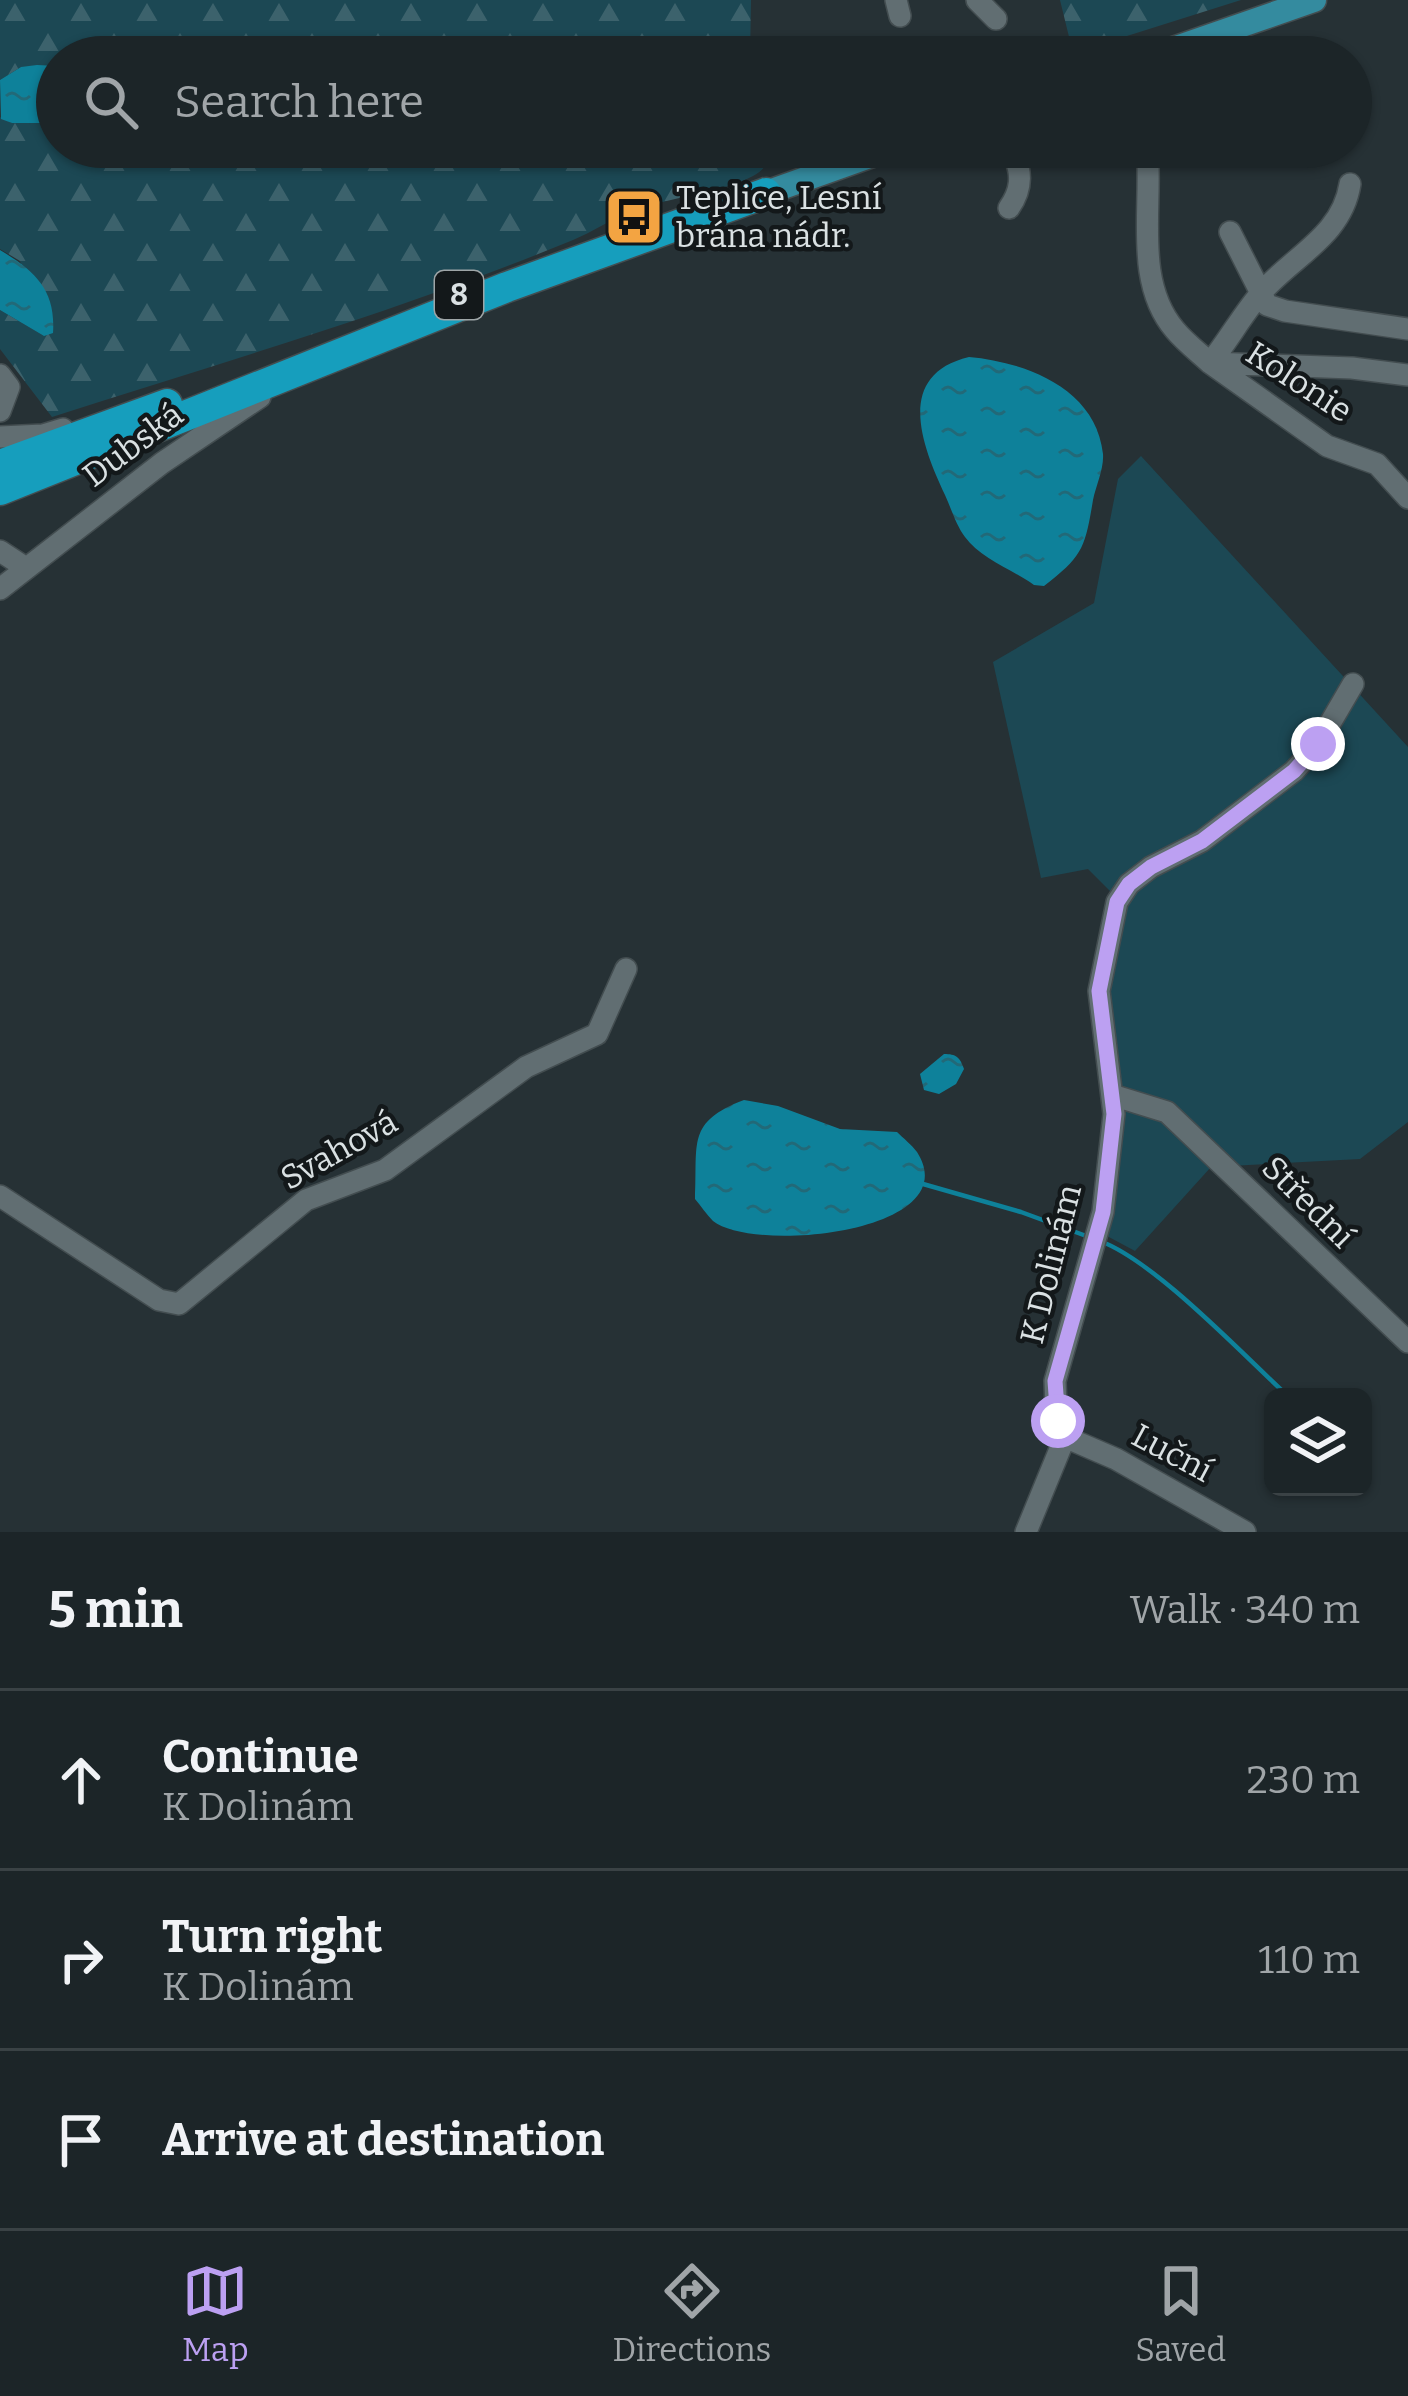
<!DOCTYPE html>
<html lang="en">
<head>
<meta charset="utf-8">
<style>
	:root { --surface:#1c2528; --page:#293134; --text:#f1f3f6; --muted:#a0a5a8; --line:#3a4245; --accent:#bca0f2 }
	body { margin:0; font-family:Bitter,serif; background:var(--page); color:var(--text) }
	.controls { position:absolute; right:36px; bottom:36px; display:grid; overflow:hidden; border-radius:18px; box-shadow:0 3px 9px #0004 }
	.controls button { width:108px; height:108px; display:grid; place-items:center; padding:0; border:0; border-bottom:3px solid var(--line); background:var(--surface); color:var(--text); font:60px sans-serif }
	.stop { position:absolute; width:36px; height:36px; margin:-27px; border:9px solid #bca0f2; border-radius:50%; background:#fff }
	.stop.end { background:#bca0f2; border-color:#fff; box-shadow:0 3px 12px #0008 }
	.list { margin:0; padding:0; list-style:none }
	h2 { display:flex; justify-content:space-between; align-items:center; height:156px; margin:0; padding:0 48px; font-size:51px }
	h2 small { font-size:39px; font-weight:400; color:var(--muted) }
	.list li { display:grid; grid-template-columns:78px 1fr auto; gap:36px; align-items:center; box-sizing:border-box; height:180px; padding:0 48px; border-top:3px solid var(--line) }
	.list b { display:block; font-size:45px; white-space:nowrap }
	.list p { margin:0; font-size:39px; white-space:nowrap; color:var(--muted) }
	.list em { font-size:39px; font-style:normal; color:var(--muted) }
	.icon { flex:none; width:66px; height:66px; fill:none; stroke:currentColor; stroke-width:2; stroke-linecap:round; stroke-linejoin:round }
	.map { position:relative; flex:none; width:1408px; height:1532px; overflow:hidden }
	.search { position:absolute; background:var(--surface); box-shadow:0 3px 9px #0004; left:36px; right:36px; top:36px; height:132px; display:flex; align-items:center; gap:30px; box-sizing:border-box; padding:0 42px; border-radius:66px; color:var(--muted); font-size:45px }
	.sheet { height:696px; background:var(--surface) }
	nav { display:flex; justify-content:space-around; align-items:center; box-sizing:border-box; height:168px; border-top:3px solid var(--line); background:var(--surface); font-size:33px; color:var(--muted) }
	nav a { display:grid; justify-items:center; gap:6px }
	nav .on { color:var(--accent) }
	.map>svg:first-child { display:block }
	.forest { fill:url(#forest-firs) }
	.green { fill:#1c4854 }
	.water { fill:url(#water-ripples) }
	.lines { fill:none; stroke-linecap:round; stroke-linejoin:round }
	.stream { stroke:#0e819a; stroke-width:4.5 }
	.minor-casing { stroke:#434d50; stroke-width:24 }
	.major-casing { stroke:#434d50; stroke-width:27 }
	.highway-casing { stroke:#434d50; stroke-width:33 }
	.minor { stroke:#616e72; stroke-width:21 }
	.major { stroke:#348b9f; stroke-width:24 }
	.highway { stroke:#169ebd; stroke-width:30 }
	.route { stroke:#bca0f2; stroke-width:15 }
	.labels { text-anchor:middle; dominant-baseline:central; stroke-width:9; stroke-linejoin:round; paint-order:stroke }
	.shield { fill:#13181a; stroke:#9ea5a7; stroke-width:3 }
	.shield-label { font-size:30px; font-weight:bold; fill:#dae1e3 }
	.poi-label { font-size:33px; fill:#dae1e3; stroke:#13181a; text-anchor:start }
	.street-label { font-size:33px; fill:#dae1e3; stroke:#13181a }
</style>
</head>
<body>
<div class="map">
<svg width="1408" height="1532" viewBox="0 0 1408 1532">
	<defs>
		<pattern id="forest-firs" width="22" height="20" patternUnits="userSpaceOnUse" patternTransform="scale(3)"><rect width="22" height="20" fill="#1c4854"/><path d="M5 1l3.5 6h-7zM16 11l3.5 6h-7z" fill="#3c626c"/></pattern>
		<pattern id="water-ripples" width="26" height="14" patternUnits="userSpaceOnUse" patternTransform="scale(3)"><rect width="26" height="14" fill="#0e819a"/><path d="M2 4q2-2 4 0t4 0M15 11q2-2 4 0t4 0" fill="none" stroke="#226978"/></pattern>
	</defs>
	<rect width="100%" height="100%" fill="#263135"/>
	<!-- forest -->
	<path class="forest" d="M0,0H751L750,57H57V66L21,67L0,80Z
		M1060,0H1241L1073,53Z
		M0,117L12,123H57V147H772C770,160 766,169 753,176C721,193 668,197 630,212C610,220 592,232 573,240C403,310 226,361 52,417L0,349V310L44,336L20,261L0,249Z"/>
	<!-- green -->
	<path class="green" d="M1141,456L1408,747V1122L1360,1159L1211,1167L1135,1251L1107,1236L1106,992L1123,904L1088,869L1041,878L993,662L1094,603L1118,479Z"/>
	<!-- water -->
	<path class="water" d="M37,65L57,66V123H12L1,119L0,80L21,67Z
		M0,250C35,271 56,290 53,333L44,336L0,310Z
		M969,357C1025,362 1096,388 1103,454C1104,469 1096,485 1093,500C1085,548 1083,556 1044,586L1034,585C1013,570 980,558 965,537C956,525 951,508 945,495C922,446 894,375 969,357Z
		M944,1054C956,1054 960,1057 964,1069L956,1084L939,1094L924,1090L920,1074Z
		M744,1100L778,1106L840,1129L897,1132C903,1138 912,1145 917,1152C968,1232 755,1254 713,1221C707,1215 701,1206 695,1199C698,1143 686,1122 744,1100Z"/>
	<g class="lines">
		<!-- stream -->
		<path class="stream" d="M923,1184L1021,1212L1089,1237
			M1100,1241C1156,1262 1242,1354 1289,1397"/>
		<!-- minor casing -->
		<g class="minor-casing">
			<path id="minor" d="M896,0L900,16
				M977,0L996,19
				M992,147L1014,156C1023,175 1021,191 1009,208
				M1147,147C1153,206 1133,281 1175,330C1185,342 1198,352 1210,363L1352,368L1408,375
				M1350,184C1342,236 1293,256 1261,293C1242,315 1228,341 1210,363L1327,446L1377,464L1408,498
				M1230,232L1267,305L1285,311L1408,329
				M0,375L9,387L0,411
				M0,437L43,435L63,429
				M0,551L26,568
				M0,589L162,463L260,397
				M1112,1095L1167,1112L1408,1342
				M0,1196L159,1300L179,1304L306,1200L385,1170L526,1067L597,1034L626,969
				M1065,1437L1116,1459L1245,1532
				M1026,1532L1065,1437L1056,1409L1055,1381L1103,1212L1114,1114L1099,991L1117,902L1129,884L1151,867L1202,841L1294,771L1318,744L1353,684"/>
		</g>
		<!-- major casing -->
		<g class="major-casing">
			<path id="major" d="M1150,57L1314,0
				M766,193L895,147"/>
		</g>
		<!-- highway casing -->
		<g class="highway-casing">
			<path id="highway" d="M0,465L167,404
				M0,490L507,287L766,193"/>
		</g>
		<!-- minor -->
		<use href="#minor" class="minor"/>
		<!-- major -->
		<use href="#major" class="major"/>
		<!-- highway -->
		<use href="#highway" class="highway"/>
	</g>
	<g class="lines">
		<!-- route -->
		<path class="route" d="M1058,1421L1055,1381L1103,1212L1114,1114L1099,991L1117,902L1129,884L1151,867L1202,841L1294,771L1318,744"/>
	</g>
	<!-- icons -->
	<defs>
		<g id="bus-square" transform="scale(3)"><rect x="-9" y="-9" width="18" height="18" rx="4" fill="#f3a442" stroke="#13181a"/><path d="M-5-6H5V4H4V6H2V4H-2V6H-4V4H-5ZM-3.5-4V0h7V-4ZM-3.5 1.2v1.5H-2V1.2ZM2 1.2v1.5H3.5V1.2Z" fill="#111"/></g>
	</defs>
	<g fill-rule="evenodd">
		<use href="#bus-square" x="634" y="217"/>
	</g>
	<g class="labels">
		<!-- shield labels -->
		<rect class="shield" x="435" y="271" width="48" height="48" rx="9"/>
		<g class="shield-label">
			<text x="459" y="295">8</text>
		</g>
		<!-- poi labels -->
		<g class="poi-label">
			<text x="676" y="198">Teplice, Lesní<tspan x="676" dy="38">brána nádr.</tspan></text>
		</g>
		<!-- street labels -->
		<g class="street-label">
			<text transform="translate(1299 382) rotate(33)">Kolonie</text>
			<text transform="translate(133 445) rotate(-37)">Dubská</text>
			<text transform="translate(339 1150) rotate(-29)">Svahová</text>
			<text transform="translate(1308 1202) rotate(45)">Střední</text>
			<text transform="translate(1051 1264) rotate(-76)">K Dolinám</text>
			<text transform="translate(1172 1453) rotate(28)">Luční</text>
		</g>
	</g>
</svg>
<div class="controls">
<button><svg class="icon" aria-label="layers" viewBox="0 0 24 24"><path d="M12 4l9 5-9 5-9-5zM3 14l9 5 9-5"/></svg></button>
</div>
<div class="stop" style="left:1058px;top:1421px"></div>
<div class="stop end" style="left:1318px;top:744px"></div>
<div class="search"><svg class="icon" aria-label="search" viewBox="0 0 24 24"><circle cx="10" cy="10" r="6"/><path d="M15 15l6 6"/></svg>Search here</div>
</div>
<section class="sheet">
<h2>5 min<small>Walk · 340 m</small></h2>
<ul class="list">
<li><svg class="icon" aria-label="ahead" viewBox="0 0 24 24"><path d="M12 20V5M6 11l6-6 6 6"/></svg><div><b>Continue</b><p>K Dolinám</p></div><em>230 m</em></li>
<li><svg class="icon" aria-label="right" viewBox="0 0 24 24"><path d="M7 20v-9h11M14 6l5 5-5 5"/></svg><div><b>Turn right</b><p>K Dolinám</p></div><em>110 m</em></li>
<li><svg class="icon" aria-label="arrive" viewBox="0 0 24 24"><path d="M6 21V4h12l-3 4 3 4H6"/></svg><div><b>Arrive at destination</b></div></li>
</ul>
</section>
<nav>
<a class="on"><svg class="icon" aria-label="map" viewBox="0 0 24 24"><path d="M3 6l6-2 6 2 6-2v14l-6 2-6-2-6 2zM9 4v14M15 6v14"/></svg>Map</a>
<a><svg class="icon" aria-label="directions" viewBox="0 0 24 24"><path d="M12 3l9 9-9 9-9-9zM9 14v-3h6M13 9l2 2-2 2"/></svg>Directions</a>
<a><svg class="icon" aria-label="saved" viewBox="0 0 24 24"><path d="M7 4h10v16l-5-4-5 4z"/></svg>Saved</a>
</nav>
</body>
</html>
